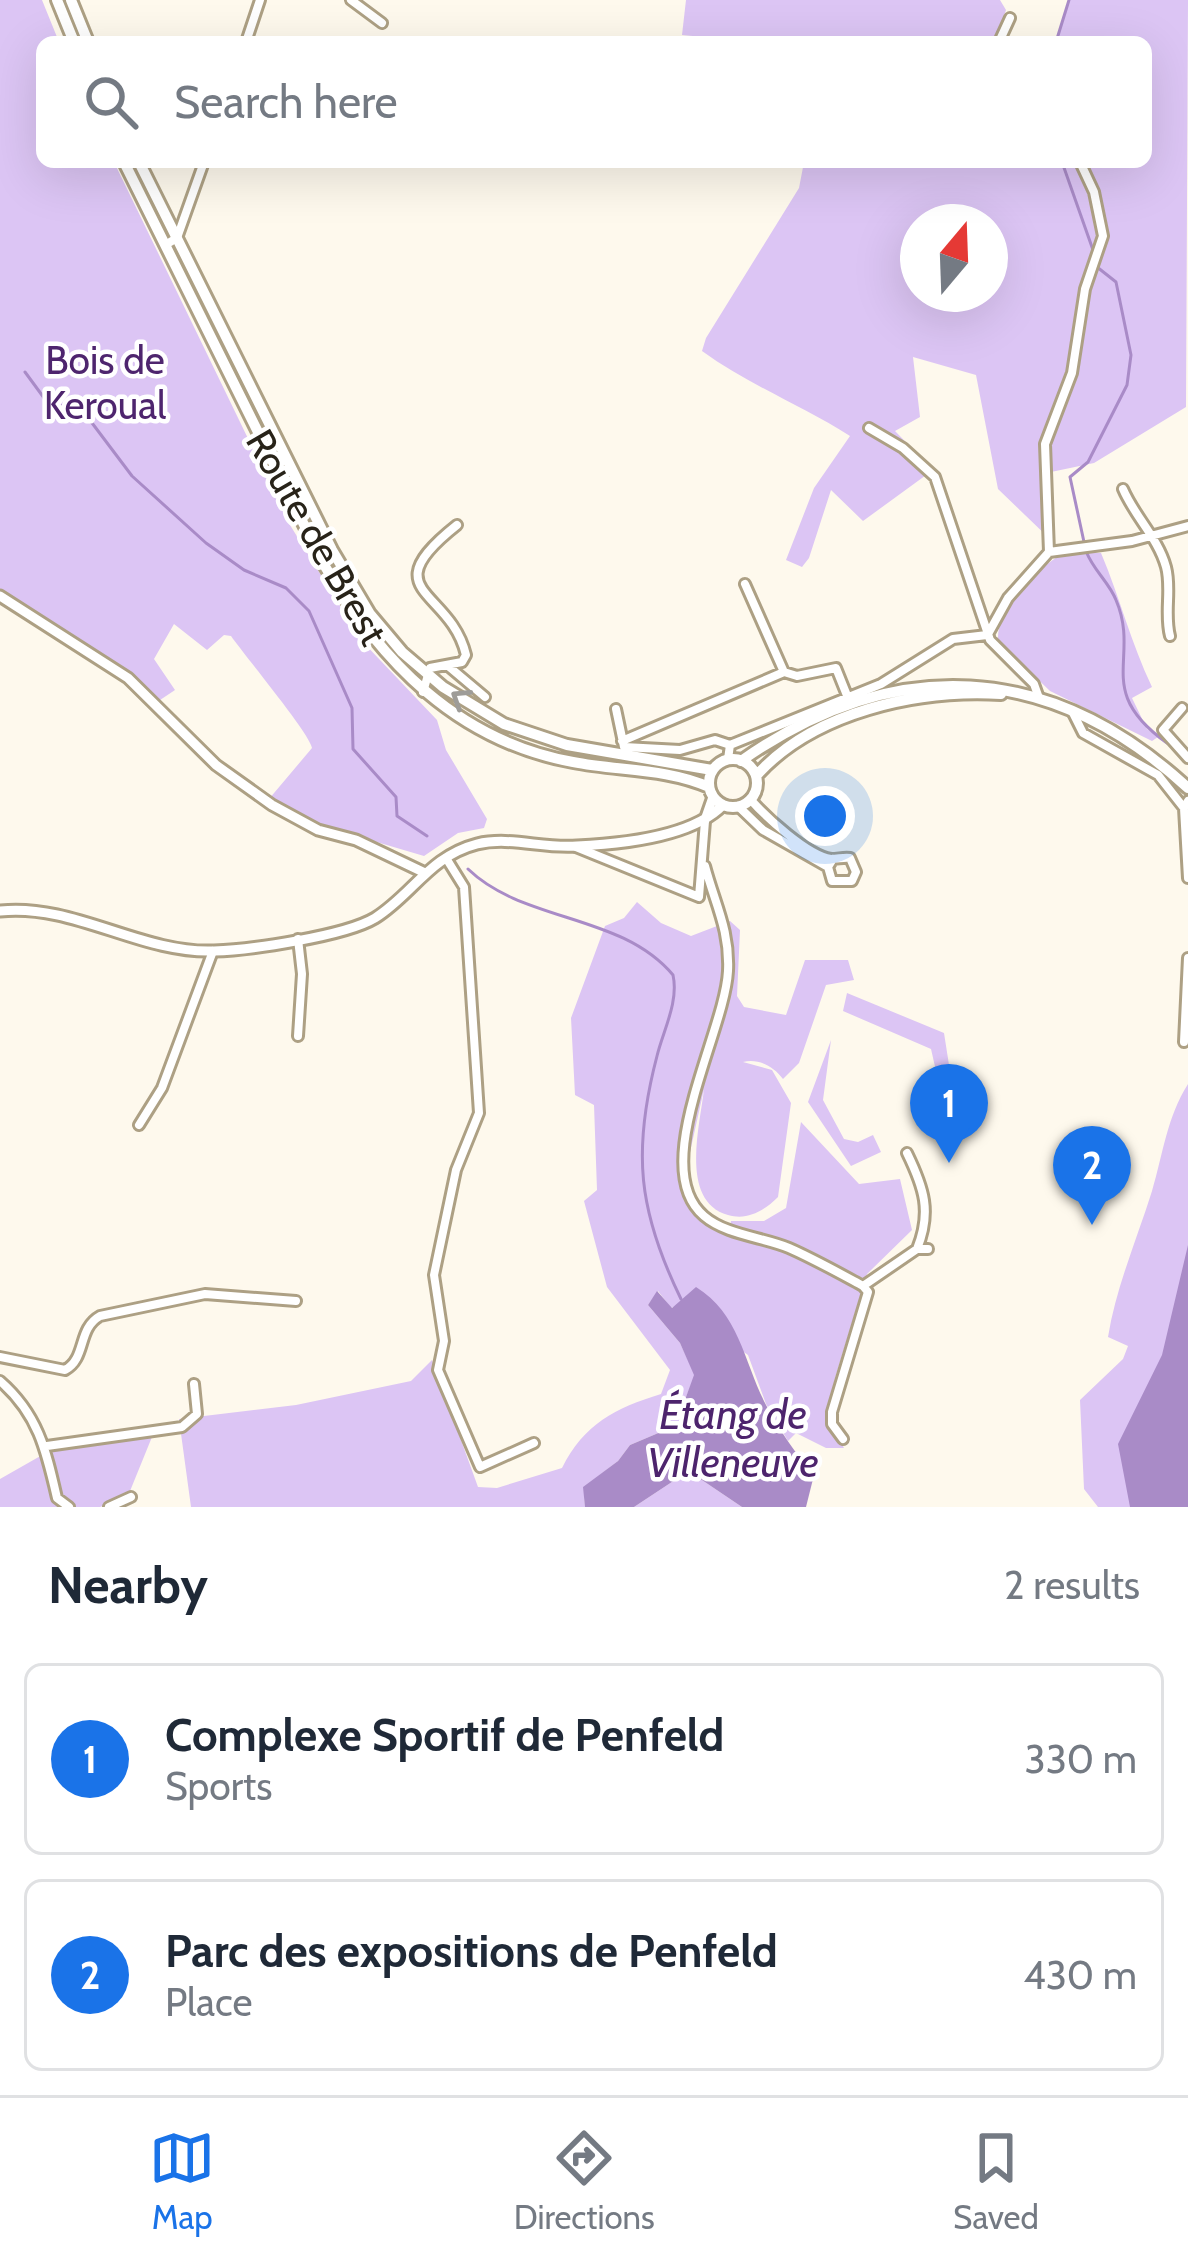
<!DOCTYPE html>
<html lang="en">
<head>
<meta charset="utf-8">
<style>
	:root { --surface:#fff; --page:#f6f6f7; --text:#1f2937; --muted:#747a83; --line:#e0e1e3; --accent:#1a73e8 }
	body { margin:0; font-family:Cabin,sans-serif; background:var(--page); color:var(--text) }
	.compass { position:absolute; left:900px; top:204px; width:108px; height:108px; border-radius:50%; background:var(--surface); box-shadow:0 12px 48px #0002; rotate:19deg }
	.you { position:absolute; left:825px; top:816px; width:42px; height:42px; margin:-30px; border:9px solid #fff; border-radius:50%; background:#1a73e8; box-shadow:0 0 0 18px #1a73e833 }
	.badge { display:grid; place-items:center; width:78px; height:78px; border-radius:50%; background:var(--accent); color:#fff; font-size:39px; font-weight:700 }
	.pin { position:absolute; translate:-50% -99px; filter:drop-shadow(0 3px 6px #0008) }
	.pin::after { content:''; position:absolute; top:63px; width:42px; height:36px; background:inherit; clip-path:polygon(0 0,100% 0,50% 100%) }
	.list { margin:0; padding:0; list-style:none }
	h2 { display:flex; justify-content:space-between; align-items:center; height:156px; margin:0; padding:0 48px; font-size:51px }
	h2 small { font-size:39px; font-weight:400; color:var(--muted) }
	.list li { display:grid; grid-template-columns:78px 1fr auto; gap:36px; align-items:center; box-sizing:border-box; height:192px; margin:0 24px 24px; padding:0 24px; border:3px solid var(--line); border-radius:18px }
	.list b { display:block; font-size:45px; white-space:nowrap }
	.list p { margin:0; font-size:39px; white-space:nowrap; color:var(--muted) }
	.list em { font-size:39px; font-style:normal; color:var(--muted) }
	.icon { flex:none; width:66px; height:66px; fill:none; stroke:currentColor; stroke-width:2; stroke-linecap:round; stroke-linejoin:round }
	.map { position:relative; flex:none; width:1188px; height:1507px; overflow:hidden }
	.search { position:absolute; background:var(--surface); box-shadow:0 12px 48px #0002; left:36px; right:36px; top:36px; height:132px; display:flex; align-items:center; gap:30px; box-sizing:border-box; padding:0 42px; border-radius:18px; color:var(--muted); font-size:45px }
	.sheet { height:588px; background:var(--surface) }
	nav { display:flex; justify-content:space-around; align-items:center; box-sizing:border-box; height:168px; border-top:3px solid var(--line); background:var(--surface); font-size:33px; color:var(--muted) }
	nav a { display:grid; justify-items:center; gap:6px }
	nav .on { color:var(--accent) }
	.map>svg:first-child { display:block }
	.green { fill:#dcc5f4; fill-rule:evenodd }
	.water { fill:#a98bc7 }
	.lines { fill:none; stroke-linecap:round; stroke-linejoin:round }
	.stream { stroke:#a98bc7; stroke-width:3 }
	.minor-casing { stroke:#ada084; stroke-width:14 }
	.tertiary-casing { stroke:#ada084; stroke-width:15 }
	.primary-casing { stroke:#ada084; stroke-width:16 }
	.minor { stroke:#fff; stroke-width:8 }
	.tertiary { stroke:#fff; stroke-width:9 }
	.primary { stroke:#fff; stroke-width:10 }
	.oneway { stroke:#9e9c98 }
	.labels { text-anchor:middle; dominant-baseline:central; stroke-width:9; stroke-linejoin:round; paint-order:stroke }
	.park-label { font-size:39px; fill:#4e256e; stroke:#fff }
	.street-label { font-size:39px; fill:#282319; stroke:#fff }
	.water-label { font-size:42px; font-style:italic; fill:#4d246d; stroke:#fff }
</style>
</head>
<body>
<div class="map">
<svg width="1188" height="1507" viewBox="0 0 1188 1507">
	<rect width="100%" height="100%" fill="#fef9ed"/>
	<!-- green -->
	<path class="green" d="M0,0H42L59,42H42V162H114L290,525L361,640L437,720L446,750L487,819L484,828L458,833L424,856L309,822L269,799L312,748C310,734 245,656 231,636L224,635L207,650L174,624L154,659L175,690L157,702L130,675L0,594Z
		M686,0H1000L1006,10L995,42H755L682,35Z
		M1069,0H1188L1186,407L1094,463L1051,472L1052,541L998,489L976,375L913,357L920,417L895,431L933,470L863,521L831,490L809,558L802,567L786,560L814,488L850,436C801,405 749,385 702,351L706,338L799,188L804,162H1146V42H1056ZM918,222H990V294H918Z
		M1065,552L1101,553C1120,598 1131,643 1152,687L1132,698L1147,729L1158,737L1152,741L1050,691L998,641C996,607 1037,568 1065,552Z
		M637,902L661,923L691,936L730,921L740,930L737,996L744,1007L786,1015L805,960H848L854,980L826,985L799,1063L783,1079C774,1067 759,1058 743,1062L772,1070L791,1103L778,1197C765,1210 748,1221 728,1215C679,1201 700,1126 704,1089L686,1170L697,1210L730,1228L731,1221H764L786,1208L801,1122L859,1184L900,1179L912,1230L867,1274L835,1378L828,1418L844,1448H826L796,1433L788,1441L766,1404L748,1355L678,1305L671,1308L658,1291L648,1305L680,1343L695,1375L682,1407L689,1420L630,1445L618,1461L584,1487L585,1507H191L179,1419L296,1405L411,1381L432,1360L478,1487L497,1488L562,1468C584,1424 615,1408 661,1394L670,1370L607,1287L584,1201L597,1190L594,1105L575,1095L571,1018L605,926L624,918Z
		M847,993L944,1033L957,1116L926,1129L919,1111L941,1093L931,1049L843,1011Z
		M831,1040L823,1100L844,1139L858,1142L873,1135L881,1152L851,1166L808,1102Z
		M1188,1084V1507H1098L1084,1489L1080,1400L1123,1359L1128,1346L1108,1337C1116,1287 1137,1239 1152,1191C1163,1154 1167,1117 1188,1084Z
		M154,1432L128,1496L100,1507H0V1479L72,1438Z
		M693,1474L742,1507H634L681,1476Z"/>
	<!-- water -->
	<path class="water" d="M1188,1245V1507H1130L1118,1444L1162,1355Z
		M696,1287C740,1314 744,1363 766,1405C779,1430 796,1454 814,1475L806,1507H742L693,1474L681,1476L634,1507H585L583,1487L618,1461L630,1445L689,1420L682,1408L694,1375L680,1343L648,1305L657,1291L672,1308Z"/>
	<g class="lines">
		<!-- stream -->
		<path class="stream" d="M1056,42L1069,0
			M1062,162L1093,250L1090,262
			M25,372L47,402L83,411L132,476L206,543L244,570L286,588L309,611L352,708L353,749L396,797L397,816L427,836
			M1084,542L1070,477L1088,462L1127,385L1131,355L1116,282L1097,267
			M1086,551C1093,570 1109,582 1116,600C1141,659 1093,690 1167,743
			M468,869C524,923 621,913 673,975C679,1002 663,1031 657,1056C632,1151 638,1211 681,1299"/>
		<!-- minor casing -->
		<g class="minor-casing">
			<path id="minor" d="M351,0L382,23
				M246,42L260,0
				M999,42L1010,18
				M165,245L177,238L204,162
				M869,428L903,448L935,477L990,640L1034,684L1039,698
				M1123,489C1135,517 1158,538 1166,567C1172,589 1164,613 1170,636
				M1049,552L1045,444L1072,373L1085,289L1103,236L1094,192L1080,162
				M1049,552L1132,541L1188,526
				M745,584L784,672
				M988,634L1008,598L1049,552
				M447,665L485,697
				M423,692L430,668L462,662L466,655C450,588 371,593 457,525
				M1182,708L1163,730L1188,758
				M616,709L624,747L680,750L715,740L730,745
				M1073,713L1083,733L1158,775L1184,808
				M622,741L784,672L797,676L836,668L848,698
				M730,745L881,684L953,639L987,635
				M728,759L730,745
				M750,799C766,817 807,855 831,859C838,859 844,857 850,858L856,872L852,881H832L828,867L833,859
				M1188,801L1184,808L1188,878
				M738,806L763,830L828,867
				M576,847L699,897L705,821
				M446,858L464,887L479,1113L456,1170L434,1275L444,1341L438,1370L480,1467L534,1443
				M705,866C715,904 730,930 728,971C725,1032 647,1168 704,1216C726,1235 763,1237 789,1248C814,1259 839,1273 863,1286
				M298,939L302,974L298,1036
				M1184,1042L1188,958
				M139,1125L162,1088L213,951
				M907,1153C924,1188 932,1212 917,1249
				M863,1286L917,1249H928
				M0,1357L65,1370C87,1358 77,1329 100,1316L205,1294L296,1301
				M0,1381C38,1414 46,1450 57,1498L69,1507
				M843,1439L832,1424V1412L868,1292L863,1286
				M47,1446L182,1427L197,1414L194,1384
				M109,1507L131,1497"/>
		</g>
		<!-- tertiary casing -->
		<g class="tertiary-casing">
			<path id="tertiary" d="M0,596L128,678L216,765L272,805L318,830L356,840L423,872
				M705,820L713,797
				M0,911C74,903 141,954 214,951C250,950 345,936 375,918C412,895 430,856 477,844C510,836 543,849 577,846C621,844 692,837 723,805"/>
		</g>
		<!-- primary casing -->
		<g class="primary-casing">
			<path id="primary" d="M57,0L74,42
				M71,0L88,42
				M124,162L323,563C380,661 457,741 573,762C618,771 666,768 709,787
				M139,162L332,550L370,614L402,652L443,687L504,724L567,745L712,770
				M709 783a24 24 0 1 1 48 0a24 24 0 1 1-48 0Z
				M741,761C894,653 1050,661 1188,788
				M756,776C813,712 917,689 1001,694"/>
		</g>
		<!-- minor -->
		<use href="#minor" class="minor"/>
		<!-- tertiary -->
		<use href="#tertiary" class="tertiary"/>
		<!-- primary -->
		<use href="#primary" class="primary"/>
	</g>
	<!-- one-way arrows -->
	<defs><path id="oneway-chevron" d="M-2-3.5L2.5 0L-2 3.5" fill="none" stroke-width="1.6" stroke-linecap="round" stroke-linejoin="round" transform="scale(3)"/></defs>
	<use class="oneway" href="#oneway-chevron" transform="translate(460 698) rotate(-147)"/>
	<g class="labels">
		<!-- park labels -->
		<g class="park-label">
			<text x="105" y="360">Bois de<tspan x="105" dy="45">Keroual</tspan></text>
		</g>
		<!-- street labels -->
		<g class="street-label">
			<text transform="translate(317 537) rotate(60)">Route de Brest</text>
		</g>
		<!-- water labels -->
		<g class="water-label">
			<text x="733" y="1414">Étang de<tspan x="733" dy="48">Villeneuve</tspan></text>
		</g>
	</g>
</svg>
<svg class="compass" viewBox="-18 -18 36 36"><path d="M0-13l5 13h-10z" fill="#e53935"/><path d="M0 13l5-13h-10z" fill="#747a83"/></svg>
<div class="you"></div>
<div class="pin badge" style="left:949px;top:1163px">1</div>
<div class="pin badge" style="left:1092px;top:1225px">2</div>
<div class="search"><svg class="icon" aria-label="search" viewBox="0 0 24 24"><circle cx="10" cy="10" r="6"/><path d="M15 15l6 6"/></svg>Search here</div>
</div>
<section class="sheet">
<h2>Nearby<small>2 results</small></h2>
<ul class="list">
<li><span class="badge">1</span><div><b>Complexe Sportif de Penfeld</b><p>Sports</p></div><em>330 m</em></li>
<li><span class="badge">2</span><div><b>Parc des expositions de Penfeld</b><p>Place</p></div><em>430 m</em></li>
</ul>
</section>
<nav>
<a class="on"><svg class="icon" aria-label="map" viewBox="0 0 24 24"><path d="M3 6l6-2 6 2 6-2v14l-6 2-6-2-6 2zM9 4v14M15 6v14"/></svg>Map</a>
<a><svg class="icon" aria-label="directions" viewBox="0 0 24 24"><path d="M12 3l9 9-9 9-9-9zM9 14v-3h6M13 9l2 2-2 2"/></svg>Directions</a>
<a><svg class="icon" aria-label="saved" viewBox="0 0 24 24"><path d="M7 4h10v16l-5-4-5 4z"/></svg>Saved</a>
</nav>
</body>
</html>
